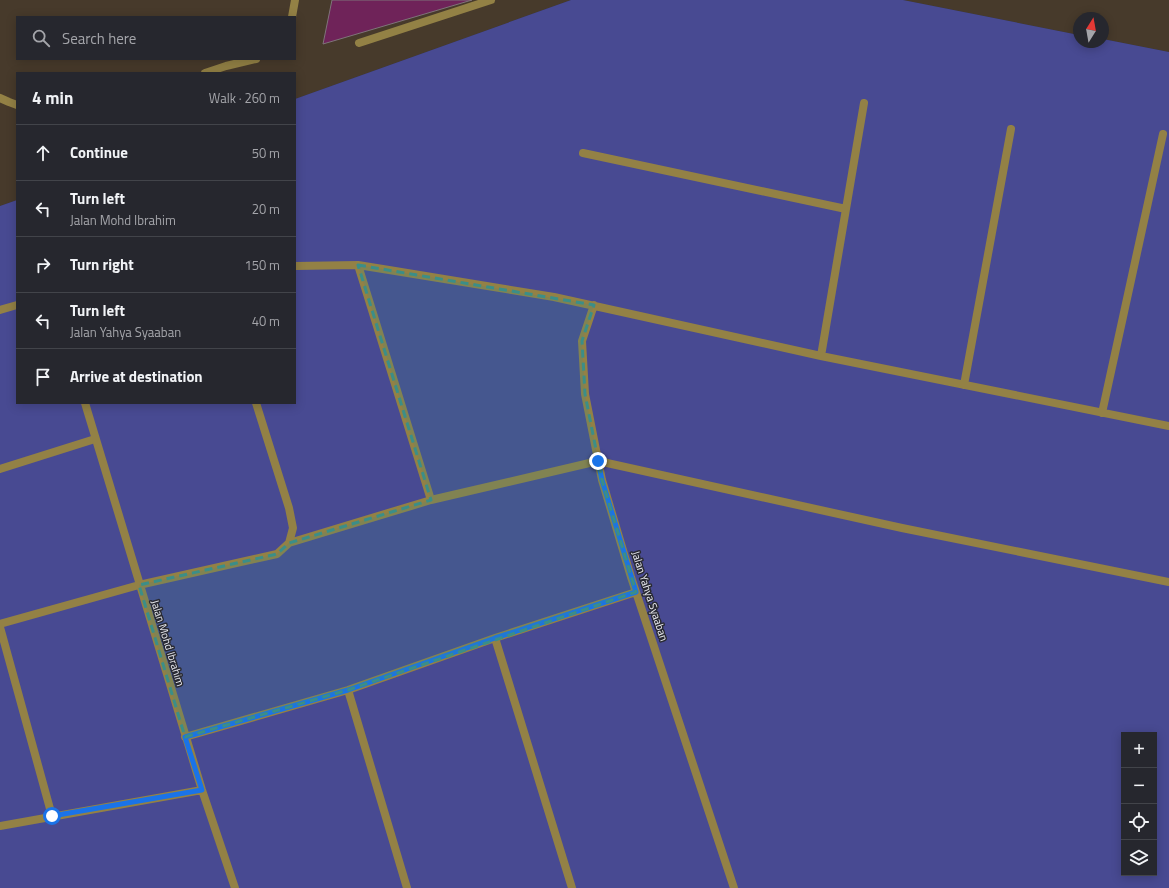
<!DOCTYPE html>
<html lang="en">
<head>
<meta charset="utf-8">
<style>
	:root { --surface:#26272e; --page:#32333a; --text:#f1f3f6; --muted:#a4a5aa; --line:#42444a }
	body { margin:0; font-family:"Titillium Web",sans-serif; background:var(--page); color:var(--text) }
	.controls { position:absolute; right:12px; bottom:12px; display:grid; overflow:hidden; border-radius:0px; box-shadow:0 2px 10px #0003 }
	.controls button { width:36px; height:36px; display:grid; place-items:center; padding:0; border:0; border-bottom:1px solid var(--line); background:var(--surface); color:var(--text); font:20px sans-serif }
	.compass { position:absolute; left:1073px; top:12px; width:36px; height:36px; border-radius:50%; background:var(--surface); box-shadow:0 2px 10px #0003; rotate:11deg }
	.stop { position:absolute; width:12px; height:12px; margin:-9px; border:3px solid #1a73e8; border-radius:50%; background:#fff }
	.stop.end { background:#1a73e8; border-color:#fff; box-shadow:0 1px 4px #0008 }
	.list { margin:0; padding:0; list-style:none }
	h2 { display:flex; justify-content:space-between; align-items:center; height:52px; margin:0; padding:0 16px; font-size:17px }
	h2 small { font-size:13px; font-weight:400; color:var(--muted) }
	.list li { display:grid; grid-template-columns:26px 1fr auto; gap:12px; align-items:center; box-sizing:border-box; height:56px; padding:0 16px; border-top:1px solid var(--line) }
	.list b { display:block; font-size:15px; white-space:nowrap }
	.list p { margin:0; font-size:13px; white-space:nowrap; color:var(--muted) }
	.list em { font-size:13px; font-style:normal; color:var(--muted) }
	.icon { flex:none; width:22px; height:22px; fill:none; stroke:currentColor; stroke-width:2; stroke-linecap:round; stroke-linejoin:round }
	.map { position:relative; flex:none; width:1169px; height:888px; overflow:hidden }
	.search { position:absolute; background:var(--surface); box-shadow:0 2px 10px #0003; left:16px; top:16px; width:280px; height:44px; display:flex; align-items:center; gap:10px; box-sizing:border-box; padding:0 14px; border-radius:0px; color:var(--muted); font-size:15px }
	.panel { position:absolute; background:var(--surface); box-shadow:0 2px 10px #0003; left:16px; top:72px; width:280px; height:332px; border-radius:0px }
	.map>svg:first-child { display:block }
	.industrial { fill:#473a2b; fill-rule:evenodd }
	.green { fill:#484a92; fill-rule:evenodd }
	.building { fill:#6f2359; stroke:#7f747a }
	.lines { fill:none; stroke-linecap:round; stroke-linejoin:round }
	.lane { stroke:#938145; stroke-width:8 }
	.street { stroke:#938145; stroke-width:8 }
	.route { stroke:#1a73e8; stroke-width:5 }
	.marked { fill:#3b8e88; fill-opacity:0.2; stroke:#3b8e88; stroke-width:3; stroke-dasharray:8 5; stroke-linejoin:round }
	.labels { text-anchor:middle; dominant-baseline:central; stroke-width:3; stroke-linejoin:round; paint-order:stroke }
	.street-label { font-size:11px; fill:#ebecf2; stroke:#292a33 }
</style>
</head>
<body>
<div class="map">
<svg width="1169" height="888" viewBox="0 0 1169 888">
	<rect width="100%" height="100%" fill="#33343d"/>
	<!-- industrial -->
	<path class="industrial" d="M0,0H571L295,99V73H17V200L0,206ZM17,17H295V59H17Z
		M903,0H1169V52L1103,39V18H1079V35Z"/>
	<!-- green -->
	<path class="green" d="M571,0H903L1079,35V42H1103V39L1169,52V888H0V206L17,200V403H295V99ZM1124,735H1154V873H1124Z"/>
	<!-- building -->
	<path class="building" d="M332,0H472L323,44Z"/>
	<g class="lines">
		<!-- lane -->
		<path class="lane" d="M292,17L295,0
			M359,43L491,0
			M205,73L226,66L256,59
			M0,98L9,102L17,105"/>
		<!-- street -->
		<path class="street" d="M583,153L846,209
			M358,265L431,500
			M295,266L358,265L389,270L554,297L821,356L1169,426
			M594,305L582,341L585,394L602,480L631,577L734,888
			M0,310L17,305
			M821,356L864,103
			M964,385L1011,129
			M85,403L202,790L235,888
			M1102,413L1163,134
			M0,469L95,439
			M289,543L431,500L598,461L902,528L1169,582
			M0,624L139,585L277,554L289,543L293,528L289,508L256,403
			M0,627L52,816
			M495,638L572,888
			M348,690L407,888
			M185,737L348,690L495,638L636,592
			M0,826L202,790"/>
	</g>
	<g class="lines">
		<!-- route -->
		<path class="route" d="M52,816L202,790L185,737L348,690L495,638L636,592L602,480L598,461"/>
	</g>
	<!-- marked area -->
	<path class="marked" d="M358,265L594,305L582,341L585,394L602,480L636,592L348,690L185,737L139,585L277,554L289,543L431,500Z"/>
	<g class="labels">
		<!-- street labels -->
		<g class="street-label">
			<text transform="translate(650 596) rotate(72)">Jalan Yahya Syaaban</text>
			<text transform="translate(168 643) rotate(73)">Jalan Mohd Ibrahim</text>
		</g>
	</g>
</svg>
<div class="controls">
<button>+</button>
<button>−</button>
<button><svg class="icon" aria-label="locate" viewBox="0 0 24 24"><circle cx="12" cy="12" r="6"/><path d="M12 2v4M12 18v4M2 12h4M18 12h4"/></svg></button>
<button><svg class="icon" aria-label="layers" viewBox="0 0 24 24"><path d="M12 4l9 5-9 5-9-5zM3 14l9 5 9-5"/></svg></button>
</div>
<svg class="compass" viewBox="-18 -18 36 36"><path d="M0-13l5 13h-10z" fill="#e53935"/><path d="M0 13l5-13h-10z" fill="#a4a5aa"/></svg>
<div class="stop" style="left:52px;top:816px"></div>
<div class="stop end" style="left:598px;top:461px"></div>
<div class="search"><svg class="icon" aria-label="search" viewBox="0 0 24 24"><circle cx="10" cy="10" r="6"/><path d="M15 15l6 6"/></svg>Search here</div>
<section class="panel">
<h2>4 min<small>Walk · 260 m</small></h2>
<ul class="list">
<li><svg class="icon" aria-label="ahead" viewBox="0 0 24 24"><path d="M12 20V5M6 11l6-6 6 6"/></svg><div><b>Continue</b></div><em>50 m</em></li>
<li><svg class="icon" aria-label="left" viewBox="0 0 24 24"><path d="M17 20v-9H6M10 6l-5 5 5 5"/></svg><div><b>Turn left</b><p>Jalan Mohd Ibrahim</p></div><em>20 m</em></li>
<li><svg class="icon" aria-label="right" viewBox="0 0 24 24"><path d="M7 20v-9h11M14 6l5 5-5 5"/></svg><div><b>Turn right</b></div><em>150 m</em></li>
<li><svg class="icon" aria-label="left" viewBox="0 0 24 24"><path d="M17 20v-9H6M10 6l-5 5 5 5"/></svg><div><b>Turn left</b><p>Jalan Yahya Syaaban</p></div><em>40 m</em></li>
<li><svg class="icon" aria-label="arrive" viewBox="0 0 24 24"><path d="M6 21V4h12l-3 4 3 4H6"/></svg><div><b>Arrive at destination</b></div></li>
</ul>
</section>
</div>
</body>
</html>
